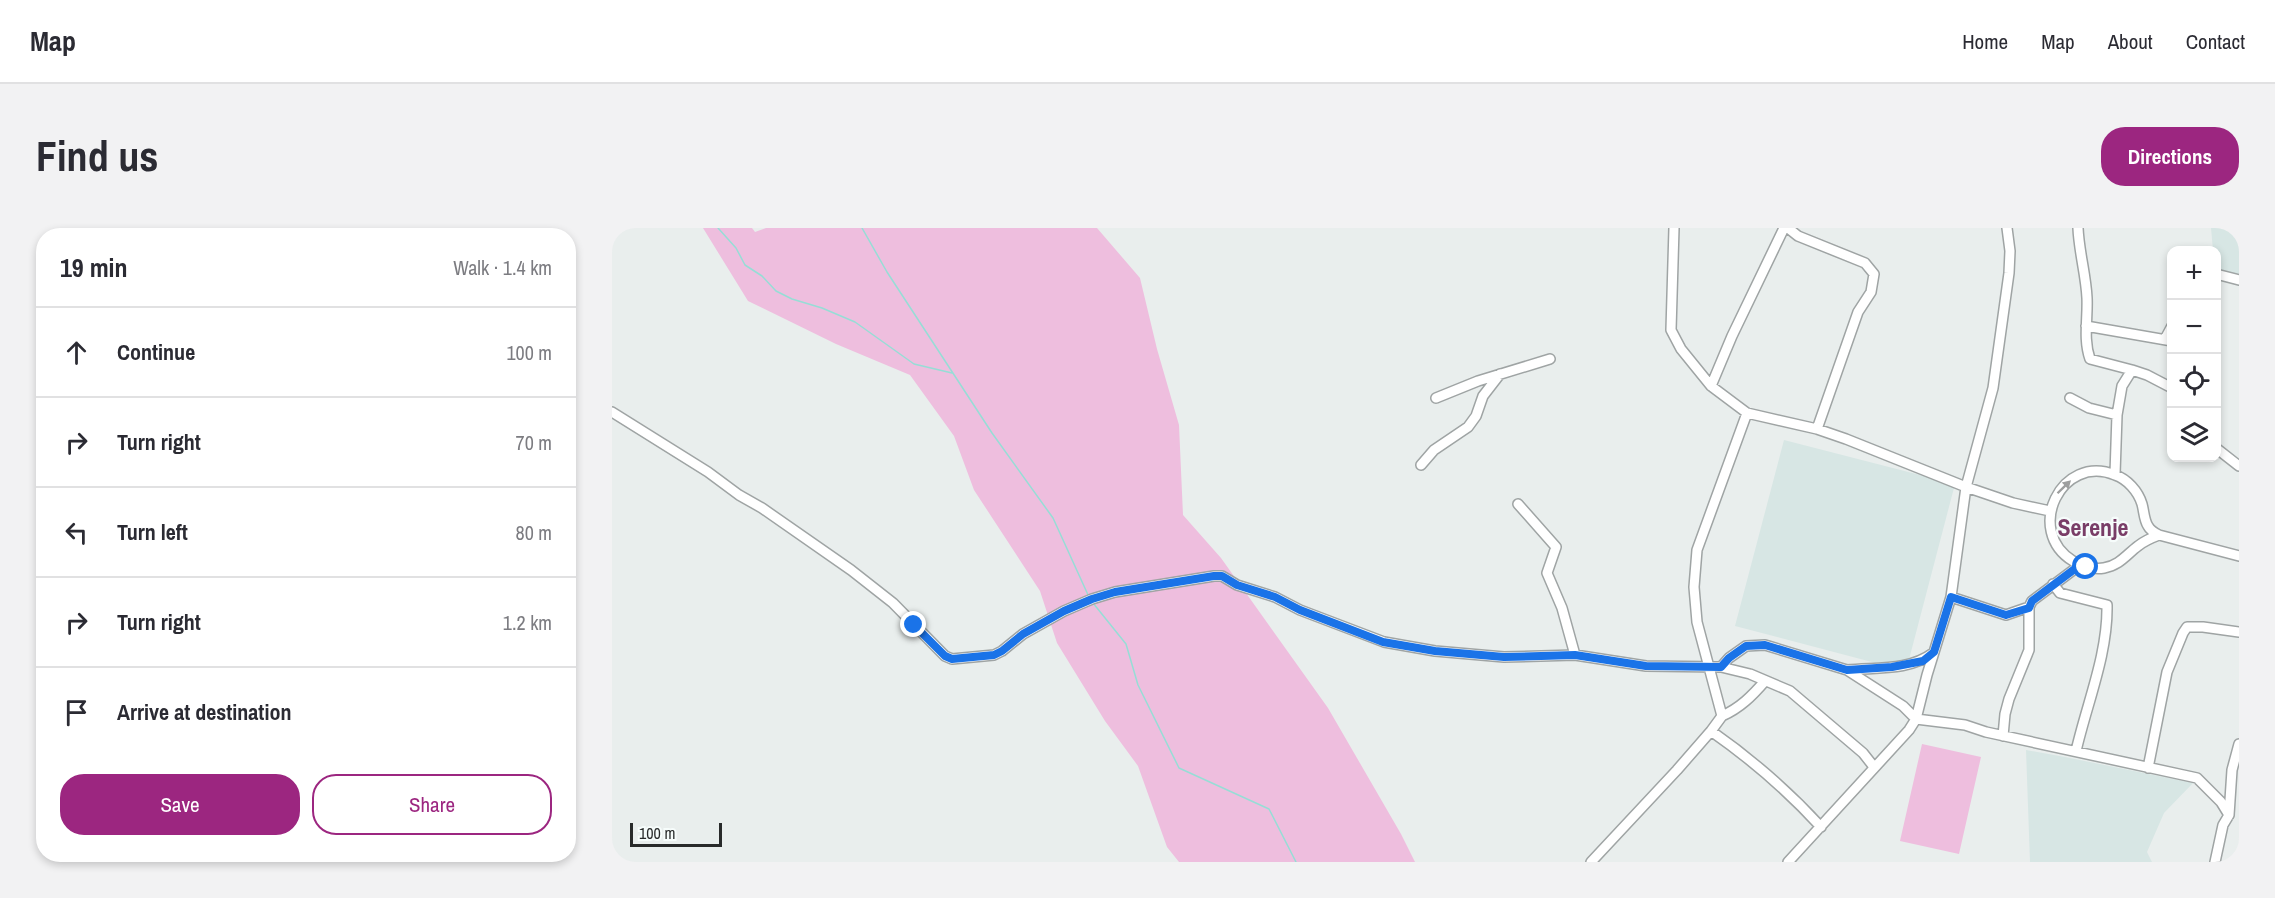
<!DOCTYPE html>
<html lang="en">
<head>
<meta charset="utf-8">
<style>
	:root { --surface:#fff; --page:#f2f2f3; --text:#2b2b33; --muted:#7c7c81; --line:#e1e1e2; --accent:#9c2680 }
	body { margin:0; font-family:"Archivo Narrow",sans-serif; background:var(--page); color:var(--text) }
	.controls { position:absolute; right:18px; top:18px; display:grid; overflow:hidden; border-radius:12px; box-shadow:0 3px 9px #0003 }
	.controls button { width:54px; height:54px; display:grid; place-items:center; padding:0; border:0; border-bottom:2px solid var(--line); background:var(--surface); color:var(--text); font:30px sans-serif }
	.scale { position:absolute; left:18px; bottom:15px; width:92px; box-sizing:border-box; padding-left:6px; border:3px solid #282a2a; border-top:0; font-size:16px; line-height:21px; white-space:nowrap; color:#282a2a; -webkit-text-stroke:4px #f6fcfb; paint-order:stroke }
	.stop { position:absolute; width:18px; height:18px; margin:-14px; border:4px solid #1a73e8; border-radius:50%; background:#fff }
	.stop.end { background:#1a73e8; border-color:#fff; box-shadow:0 2px 6px #0008 }
	.list { margin:0; padding:0; list-style:none }
	h2 { display:flex; justify-content:space-between; align-items:center; height:78px; margin:0; padding:0 24px; font-size:26px }
	h2 small { font-size:20px; font-weight:400; color:var(--muted) }
	.list li { display:grid; grid-template-columns:39px 1fr auto; gap:18px; align-items:center; box-sizing:border-box; height:90px; padding:0 24px; border-top:2px solid var(--line) }
	.list b { display:block; font-size:22px; white-space:nowrap }
	.list em { font-size:20px; font-style:normal; color:var(--muted) }
	.actions { display:flex; gap:12px; padding:18px 24px }
	.actions a { flex:1; padding:14px 0; border:2px solid var(--accent); border-radius:24px; text-align:center; font-size:21px; color:var(--accent) }
	.actions .main { background:var(--accent); color:#fff }
	.icon { flex:none; width:33px; height:33px; fill:none; stroke:currentColor; stroke-width:2; stroke-linecap:round; stroke-linejoin:round }
	.map { position:relative; flex:none; width:1627px; height:634px; overflow:hidden; border-radius:24px }
	header { display:flex; align-items:center; gap:36px; box-sizing:border-box; height:84px; padding:0 30px; background:var(--surface); border-bottom:2px solid var(--line) }
	header strong { font-size:28px }
	nav { display:flex; gap:33px; margin-inline-start:auto; font-size:21px }
	.intro { display:flex; align-items:center; justify-content:space-between; box-sizing:border-box; height:144px; padding:0 36px }
	h1 { margin:0; font-size:42px }
	.button { padding:15px 27px; border-radius:24px; background:var(--accent); color:#fff; font-size:21px; font-weight:700 }
	main { display:flex; gap:36px; padding:0 36px }
	aside { flex:1; background:var(--surface); border-radius:24px; box-shadow:0 3px 9px #0003 }
	.map>svg:first-child { display:block }
	.built { fill:#d7e6e4 }
	.green { fill:#eebede }
	.lines { fill:none; stroke-linecap:round; stroke-linejoin:round }
	.stream { stroke:#96ded6; stroke-width:1.5 }
	.minor-casing { stroke:#9fa4a4; stroke-width:12 }
	.minor { stroke:#fff; stroke-width:9 }
	.oneway { fill:#9e9f9f }
	.route { stroke:#1a73e8; stroke-width:8 }
	.labels { text-anchor:middle; dominant-baseline:central; stroke-width:4.5; stroke-linejoin:round; paint-order:stroke }
	.district-label { font-size:24px; font-weight:bold; fill:#793d67; stroke:#f6fcfb }
</style>
</head>
<body>
<header>
<strong>Map</strong>
<nav><a>Home</a><a>Map</a><a>About</a><a>Contact</a></nav>
</header>
<div class="intro"><h1>Find us</h1><a class="button">Directions</a></div>
<main>
<aside>
<h2>19 min<small>Walk · 1.4 km</small></h2>
<ul class="list">
<li><svg class="icon" aria-label="ahead" viewBox="0 0 24 24"><path d="M12 20V5M6 11l6-6 6 6"/></svg><div><b>Continue</b></div><em>100 m</em></li>
<li><svg class="icon" aria-label="right" viewBox="0 0 24 24"><path d="M7 20v-9h11M14 6l5 5-5 5"/></svg><div><b>Turn right</b></div><em>70 m</em></li>
<li><svg class="icon" aria-label="left" viewBox="0 0 24 24"><path d="M17 20v-9H6M10 6l-5 5 5 5"/></svg><div><b>Turn left</b></div><em>80 m</em></li>
<li><svg class="icon" aria-label="right" viewBox="0 0 24 24"><path d="M7 20v-9h11M14 6l5 5-5 5"/></svg><div><b>Turn right</b></div><em>1.2 km</em></li>
<li><svg class="icon" aria-label="arrive" viewBox="0 0 24 24"><path d="M6 21V4h12l-3 4 3 4H6"/></svg><div><b>Arrive at destination</b></div></li>
</ul>
<div class="actions"><a class="main">Save</a><a>Share</a></div>
</aside>
<div class="map">
<svg width="1627" height="634" viewBox="0 0 1627 634">
	<rect width="100%" height="100%" fill="#e9eeed"/>
	<!-- built -->
	<path class="built" d="M1599,0H1627V48L1605,42L1604,22H1601Z
		M1172,212L1343,256L1294,443L1123,398Z
		M1414,522L1453,529L1581,555L1552,585L1535,624L1540,634H1418Z"/>
	<!-- green -->
	<path class="green" d="M91,0H140L143,4L154,0H485L528,50L545,121L567,197L571,287L609,330L716,480L789,606L803,634H567L555,619L526,538L493,493L445,415L428,363L362,262L342,208L298,147L224,116L136,73Z
		M1310,516L1369,529L1347,626L1288,613Z"/>
	<g class="lines">
		<!-- stream -->
		<path class="stream" d="M106,0L124,20L133,37L150,48L164,63L180,71L210,80L243,94L302,136L340,145
			M250,0L275,44L380,205L441,290L477,369
			M481,375L514,416L526,457L567,540L657,581L684,634"/>
		<!-- minor casing -->
		<g class="minor-casing">
			<path id="minor" d="M1062,0L1059,102L1069,121L1099,158L1135,185L1205,201L1234,211L1354,259L1381,160L1397,45L1398,23L1395,0
				M1176,0L1186,8L1253,35L1262,46L1259,64L1246,84L1205,201
				M1604,46L1627,52
				M1474,98L1560,113
				M1553,111L1560,98
				M1520,142L1535,147L1560,160
				M1099,158L1120,108L1172,0
				M824,170L866,153L938,131
				M1458,170L1477,180L1505,187L1510,158L1520,142L1478,131C1471,111 1476,90 1475,70C1474,47 1467,24 1466,0
				M0,184L96,244L127,267L150,280L239,342L281,375L333,428L340,431L382,427L390,423L411,406L452,383L480,371L503,364L602,348H610L625,357L663,369L688,382L772,414L823,423L892,429L963,427L1034,438L1109,439L1117,430L1134,418L1153,417L1235,442L1291,478L1304,491L1353,497L1374,504L1585,550L1609,574L1617,587
				M1604,220L1627,238
				M809,237L822,222L856,199L864,188L871,168L888,146
				M1503,246L1505,187
				M906,276L944,319L935,345L950,380L963,427
				M1547,307C1539,310 1532,313 1526,318C1514,327 1508,337 1492,340C1481,342 1470,338 1461,333C1412,303 1449,225 1503,247C1515,251 1526,263 1530,276C1532,283 1532,292 1536,298C1538,302 1543,305 1547,307L1627,328
				M1441,356L1448,365L1495,377C1496,426 1475,475 1464,523
				M1339,369L1394,387L1417,379
				M1109,439L1138,446L1178,463L1251,525L1262,539
				M1235,442C1264,439 1297,443 1321,425
				M1110,488C1128,480 1140,468 1153,453
				M1099,503C1139,531 1177,564 1209,599
				M1391,508L1393,486L1397,471L1417,422V379L1420,373L1468,337
				M1536,540L1555,444L1571,405L1575,399H1591L1627,404
				M979,634L1065,542L1099,503L1110,488L1085,394L1082,359L1085,322L1135,185
				M1176,634L1297,502L1304,491L1315,447L1339,369L1354,259L1401,275L1438,283
				M1603,634L1611,597L1617,587L1620,542L1627,516"/>
		</g>
		<!-- minor -->
		<use href="#minor" class="minor"/>
	</g>
	<!-- one-way arrows -->
	<defs><path id="oneway-solid" d="M-6-.8H1V-3.2L6.5 0L1 3.2V.8H-6Z" transform="scale(1.5)"/></defs>
	<use class="oneway" href="#oneway-solid" transform="translate(1452 259) rotate(-44)"/>
	<g class="lines">
		<!-- route -->
		<path class="route" d="M302,397L333,428L340,431L382,427L390,423L411,406L452,383L480,371L503,364L602,348H610L625,357L663,369L688,382L771,414L823,423L892,429L963,427L1034,438L1109,439L1117,430L1134,418L1153,417L1235,442L1280,439L1311,433L1322,424L1339,369L1394,387L1417,380L1420,373L1468,337L1474,339"/>
	</g>
	<g class="labels">
		<!-- district labels -->
		<g class="district-label">
			<text x="1481" y="299">Serenje</text>
		</g>
	</g>
</svg>
<div class="controls">
<button>+</button>
<button>−</button>
<button><svg class="icon" aria-label="locate" viewBox="0 0 24 24"><circle cx="12" cy="12" r="6"/><path d="M12 2v4M12 18v4M2 12h4M18 12h4"/></svg></button>
<button><svg class="icon" aria-label="layers" viewBox="0 0 24 24"><path d="M12 4l9 5-9 5-9-5zM3 14l9 5 9-5"/></svg></button>
</div>
<div class="scale">100 m</div>
<div class="stop" style="left:1474px;top:339px"></div>
<div class="stop end" style="left:302px;top:397px"></div>
</div>
</main>
</body>
</html>
